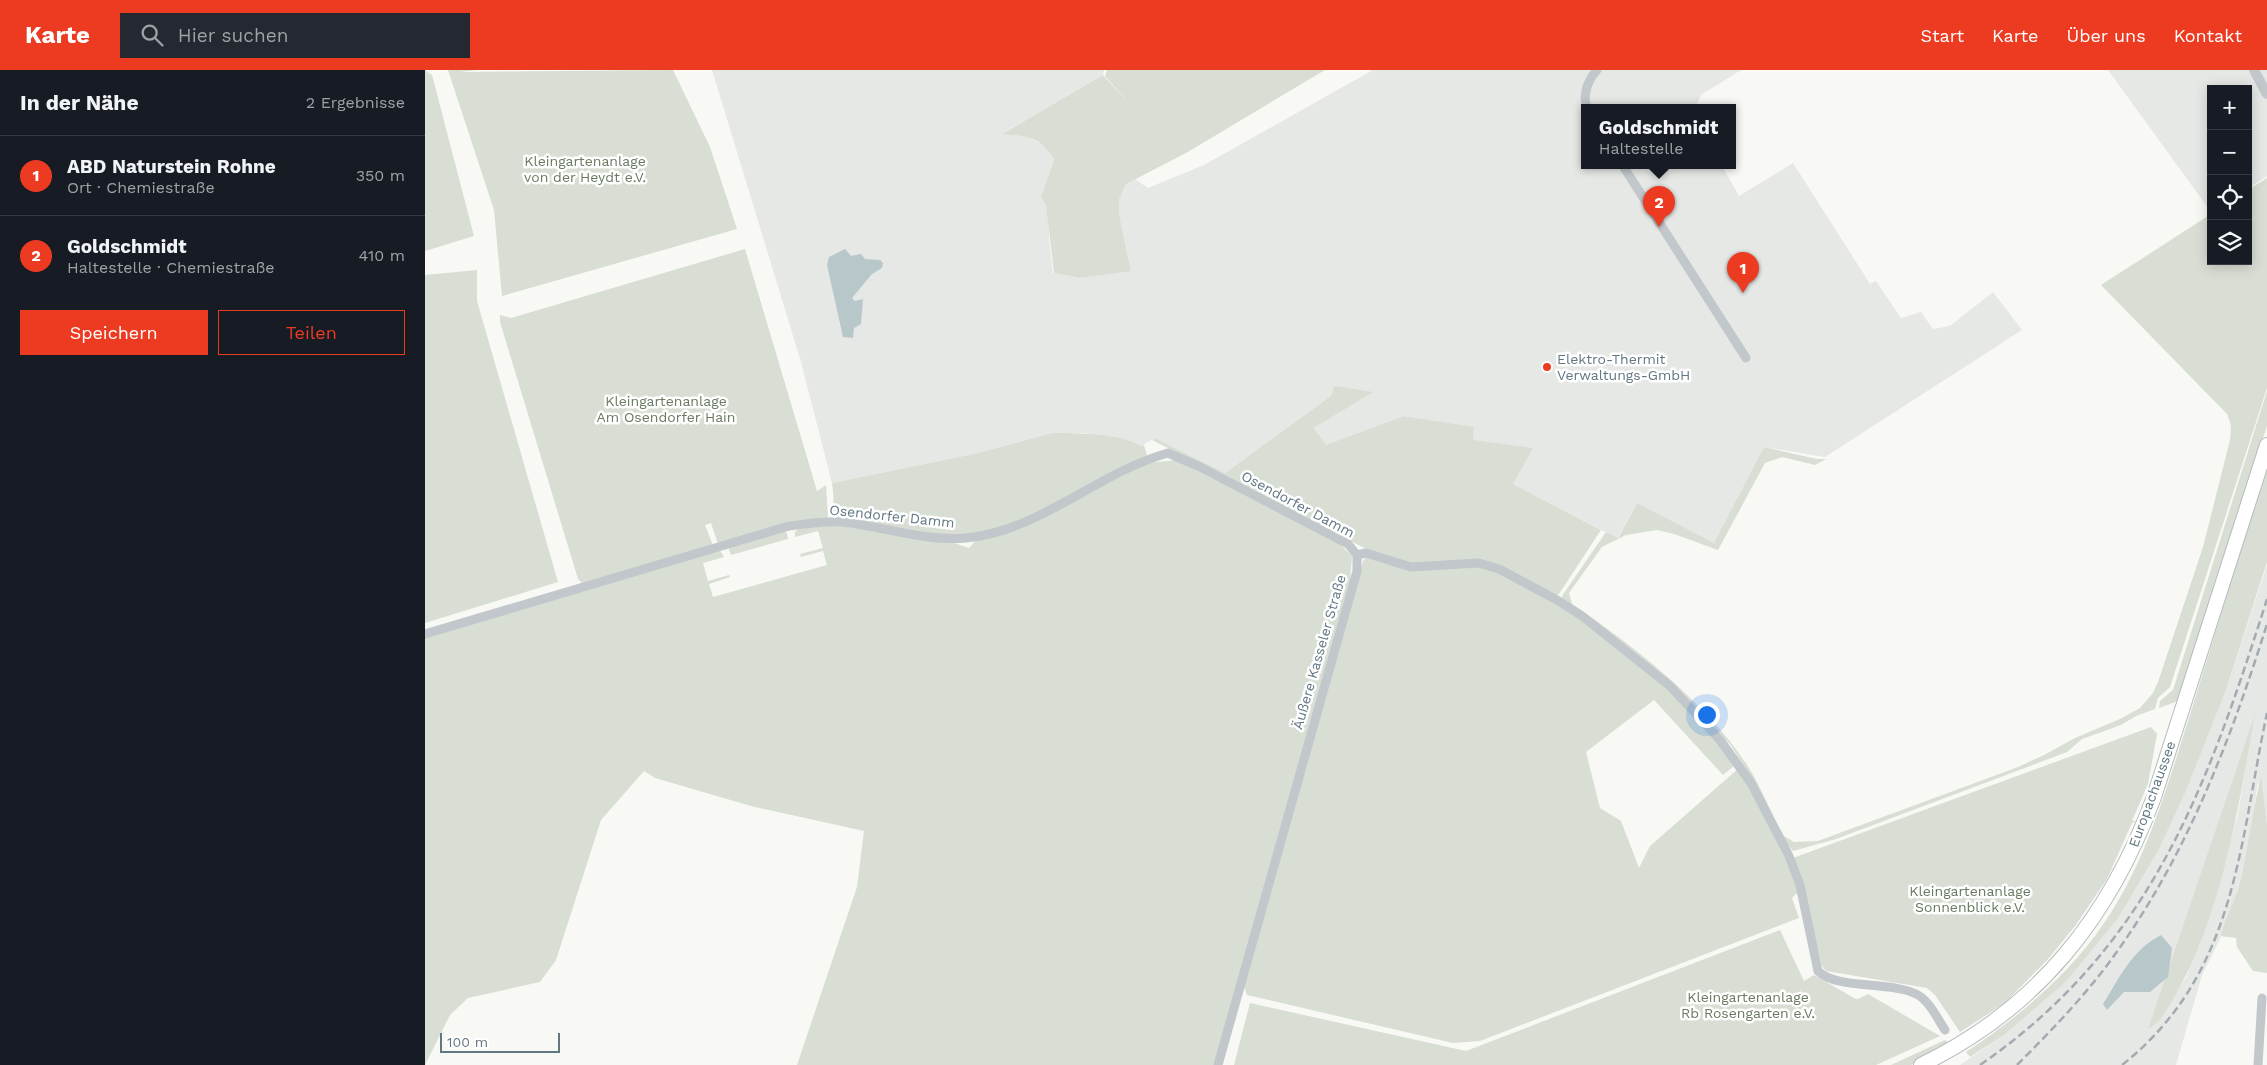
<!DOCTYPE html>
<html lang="de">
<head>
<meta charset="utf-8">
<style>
	:root { --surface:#171b24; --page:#242831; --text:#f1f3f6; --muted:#9ea1a6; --line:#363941; --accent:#ec3b21 }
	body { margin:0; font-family:"Work Sans",sans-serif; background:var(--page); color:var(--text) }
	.controls { position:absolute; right:15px; top:15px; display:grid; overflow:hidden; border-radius:0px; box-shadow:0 2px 12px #0003 }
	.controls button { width:45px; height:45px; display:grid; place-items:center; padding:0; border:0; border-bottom:1px solid var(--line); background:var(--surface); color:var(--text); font:25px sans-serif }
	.scale { position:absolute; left:15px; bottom:12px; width:120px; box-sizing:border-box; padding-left:5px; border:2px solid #617782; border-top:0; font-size:14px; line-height:18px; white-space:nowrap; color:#617782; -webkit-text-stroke:4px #fff; paint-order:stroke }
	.you { position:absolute; left:1281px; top:644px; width:18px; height:18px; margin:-12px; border:4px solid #fff; border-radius:50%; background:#1a73e8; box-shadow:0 0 0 8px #1a73e833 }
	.badge { display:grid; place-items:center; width:32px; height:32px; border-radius:50%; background:var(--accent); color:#fff; font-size:16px; font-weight:700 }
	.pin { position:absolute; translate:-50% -41px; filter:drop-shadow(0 1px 2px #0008) }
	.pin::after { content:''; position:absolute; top:26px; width:18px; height:15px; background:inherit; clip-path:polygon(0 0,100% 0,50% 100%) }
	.popup { position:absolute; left:1156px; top:34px; width:155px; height:65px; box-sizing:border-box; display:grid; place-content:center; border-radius:0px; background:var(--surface); filter:drop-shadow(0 1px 4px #0005); font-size:16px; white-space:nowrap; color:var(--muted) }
	.popup b { font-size:19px; color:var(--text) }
	.popup::after { content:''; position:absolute; left:50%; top:100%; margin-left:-10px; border:10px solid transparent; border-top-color:var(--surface) }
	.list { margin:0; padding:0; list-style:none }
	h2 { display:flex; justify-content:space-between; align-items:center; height:65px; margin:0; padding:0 20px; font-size:21px }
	h2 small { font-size:16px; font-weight:400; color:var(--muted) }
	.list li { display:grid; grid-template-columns:32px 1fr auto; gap:15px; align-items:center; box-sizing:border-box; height:80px; padding:0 20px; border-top:1px solid var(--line) }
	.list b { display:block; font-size:19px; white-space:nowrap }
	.list p { margin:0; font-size:16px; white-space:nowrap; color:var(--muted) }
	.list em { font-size:16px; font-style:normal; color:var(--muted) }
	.actions { display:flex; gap:10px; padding:15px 20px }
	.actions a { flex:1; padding:11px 0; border:1px solid var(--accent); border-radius:0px; text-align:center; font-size:18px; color:var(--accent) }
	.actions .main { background:var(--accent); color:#fff }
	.icon { flex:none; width:28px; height:28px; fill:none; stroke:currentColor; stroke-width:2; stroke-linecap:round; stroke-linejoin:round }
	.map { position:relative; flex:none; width:1842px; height:995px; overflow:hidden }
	header { display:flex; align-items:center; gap:30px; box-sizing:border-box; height:70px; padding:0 25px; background:var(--accent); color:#fff }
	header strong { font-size:24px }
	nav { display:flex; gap:28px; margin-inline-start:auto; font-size:18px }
	.search { width:350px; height:45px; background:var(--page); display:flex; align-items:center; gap:12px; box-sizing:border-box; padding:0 18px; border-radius:0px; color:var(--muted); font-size:19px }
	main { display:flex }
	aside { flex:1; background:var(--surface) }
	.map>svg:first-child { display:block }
	.built { fill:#e6e8e6; fill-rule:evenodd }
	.green { fill:#d8ded4 }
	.water { fill:#b7c7ca }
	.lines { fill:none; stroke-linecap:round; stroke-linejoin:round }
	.primary-casing { stroke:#b4bbbe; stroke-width:16 }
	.minor { stroke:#c1c7ca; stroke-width:9 }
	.tertiary { stroke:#c1c7ca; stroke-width:10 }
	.primary { stroke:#fff; stroke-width:14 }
	.rail { stroke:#a2abb0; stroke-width:2.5; stroke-dasharray:8 4; stroke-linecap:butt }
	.poi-dot { fill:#ec3b21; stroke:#fff; stroke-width:2 }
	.labels { text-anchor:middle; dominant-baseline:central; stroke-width:5; stroke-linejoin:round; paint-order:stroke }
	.park-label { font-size:14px; fill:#687a61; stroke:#fff }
	.poi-label { font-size:14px; fill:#617782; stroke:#fff; text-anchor:start }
	.street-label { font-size:14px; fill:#617782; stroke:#fff }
</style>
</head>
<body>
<header>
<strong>Karte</strong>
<div class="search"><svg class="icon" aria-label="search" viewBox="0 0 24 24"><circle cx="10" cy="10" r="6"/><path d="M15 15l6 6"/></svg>Hier suchen</div>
<nav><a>Start</a><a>Karte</a><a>Über uns</a><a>Kontakt</a></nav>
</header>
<main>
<aside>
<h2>In der Nähe<small>2 Ergebnisse</small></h2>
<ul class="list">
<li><span class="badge">1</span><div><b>ABD Naturstein Rohne</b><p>Ort · Chemiestraße</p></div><em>350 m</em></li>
<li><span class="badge">2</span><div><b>Goldschmidt</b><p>Haltestelle · Chemiestraße</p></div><em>410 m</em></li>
</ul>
<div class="actions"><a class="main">Speichern</a><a>Teilen</a></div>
</aside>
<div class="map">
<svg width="1842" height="995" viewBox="0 0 1842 995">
	<rect width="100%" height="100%" fill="#f8f8f5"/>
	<!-- built -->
	<path class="built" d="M287,0H679L678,5L578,63L600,65L621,76L629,91L616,127L624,135V169L628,203L655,208L706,200L694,144V130L701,114L710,109L723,118L779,95L948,0H1316L1276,25L1270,38H1160V96H1297L1314,126L1368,93L1445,214L1451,211L1476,248L1496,242L1508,259L1525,256L1568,222L1597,260L1400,387L1339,377L1289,474L1212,433L1192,468L1088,414L1047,370L1049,358L979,346L901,376L889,358L947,322L907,325L800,403L730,368L716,376L686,367L659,363H627L553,383L407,413L376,292Z
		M1683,0H1842V106L1823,118V19H1786V142Z
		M1842,495V754L1836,708L1832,717L1826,764L1812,822L1795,869L1777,905L1751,995H1535L1579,965L1641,912L1694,847L1734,779L1762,719L1801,620ZM1829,648L1813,744L1790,828L1761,908L1724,958Z"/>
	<!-- green -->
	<path class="green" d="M0,0L7,5L49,166L0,181Z
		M23,0H51L35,2L248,0L285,77L312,159L77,226L69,140Z
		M682,0H900L761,83L701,114L694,130V144L706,201L655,208L629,203L621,135L616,127L629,90C616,66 603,66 577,64L678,5L706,36L680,6Z
		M1842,108V318L1745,617L1733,628L1730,639L1711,646L1696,655L1657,669L1642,682L1411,769L1368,781L1358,769L1334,719L1305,674L1270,638L1137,529V526L1181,462L1193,468L1212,433L1289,473L1339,377L1392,389H1401L1390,395L1357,387L1340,393L1293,480L1249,464L1232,460L1201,465L1177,477L1144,523L1147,534C1208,575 1284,635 1324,698C1337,719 1346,744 1359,766L1369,772L1393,771L1593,697L1619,685L1650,668L1695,649L1715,638L1728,623L1733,612L1778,477L1805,370L1806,355L1802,344L1676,215L1786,144V191H1823V120Z
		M320,179L392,421L401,415L403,448L293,474L286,453L280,455L287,473L285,478L157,513L153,509L75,252V245L86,248Z
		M52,200V231L133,512L0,553V205Z
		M909,316L948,322L889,358L901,375L979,346L1049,357L1048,370L1108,378L1088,414L1176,460L1134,524L1130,526L1076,496L992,495L945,481L727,370L730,368L800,403L907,325Z
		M1842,321V356L1753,631L1734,638L1735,631L1748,620Z
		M627,363C651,363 695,363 716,376L719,375L722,385C714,392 704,391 696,398C648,423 587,464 532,465C492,466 450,455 411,449C408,442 409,424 407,413L553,383Z
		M751,390L914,473L927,486L925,510L790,995H372L432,817L439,761L326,736L230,708L219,701L176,750L131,890L115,912L43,928L25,945L0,995V568L294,479L299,487L278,493L283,511L304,505L305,507L284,514L288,527L402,495L398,481L376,487L375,484L398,478L393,461L370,467V462L373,459L409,455L523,471L544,478L552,469L595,457L723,393Z
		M1842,402V492L1801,620L1762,719L1734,779L1694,847L1641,912L1579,965L1545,987L1541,982C1597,945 1652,898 1687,841C1724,782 1743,713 1764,648C1785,580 1806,512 1826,445Z
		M357,460L362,463L363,469L306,485L304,480L306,475Z
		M941,487L963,494L1042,495L1071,500L1141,539L1240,616L1287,665L1309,696L1298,705L1229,630L1161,682L1175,738L1196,751L1214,798L1225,776L1314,698L1364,795L1373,822L1367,828L1374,848L1055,971L1028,973L822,925L819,917L938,491Z
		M1830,644C1814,736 1796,850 1747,931C1740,942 1735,953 1723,959Z
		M1726,657L1732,664L1723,714L1707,751H1712L1707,753L1682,809L1650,856L1624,888L1580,933L1535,962L1510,925L1502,918L1401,901L1397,896L1377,813L1368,788Z
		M1836,706L1842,754V903L1828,901L1812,877L1811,868L1796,866C1799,850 1808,835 1813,819C1823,782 1827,743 1836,706Z
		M1355,860L1379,911L1389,905L1429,928L1433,929L1443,924L1515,966L1451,995H809L825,933L1041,981Z
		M1520,970L1526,974L1486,995H1466Z"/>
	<!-- water -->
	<path class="water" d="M420,179L426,186L436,184L440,189L455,190L458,193L457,198L447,204L427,228L430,231L438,229L436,254L429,258L428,268L418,267L402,195L404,187Z
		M1736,865L1747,878L1743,907L1725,922H1699L1682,940L1678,934C1695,907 1707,880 1736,865Z"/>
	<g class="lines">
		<!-- primary casing -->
		<g class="primary-casing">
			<path id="primary" d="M1496,995C1612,939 1685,847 1729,727L1842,375"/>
		</g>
		<!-- minor -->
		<path class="minor" d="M1162,38C1157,25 1163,10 1172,0
			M1198,96L1321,288
			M932,485L941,483L986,497L1054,493L1074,499L1132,530L1157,546L1245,616L1295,670L1326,713L1364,786L1375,815L1393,901C1412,920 1465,911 1491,924C1504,930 1512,948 1520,960
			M0,564L364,456C381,454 399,451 417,452C457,456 500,472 541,468C613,462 674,402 743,383L773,396L923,474L932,485V501L793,995
			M1833,995L1837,928"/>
		<!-- tertiary -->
		<path class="tertiary" d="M1829,0L1842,24"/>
		<!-- primary -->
		<use href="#primary" class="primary"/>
		<!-- rail -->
		<path class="rail" d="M1555,995C1726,877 1782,718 1842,529
			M1592,995C1624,963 1655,931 1683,894C1759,792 1804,675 1842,554
			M1697,995C1812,904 1814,774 1842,643"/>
	</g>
	<!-- markers -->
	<circle class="poi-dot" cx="1122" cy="297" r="5"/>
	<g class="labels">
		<!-- park labels -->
		<g class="park-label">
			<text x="160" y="91">Kleingartenanlage<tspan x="160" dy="16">von der Heydt e.V.</tspan></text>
			<text x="241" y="331">Kleingartenanlage<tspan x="241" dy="16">Am Osendorfer Hain</tspan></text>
			<text x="1545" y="821">Kleingartenanlage<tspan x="1545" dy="16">Sonnenblick e.V.</tspan></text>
			<text x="1323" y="927">Kleingartenanlage<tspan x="1323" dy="16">Rb Rosengarten e.V.</tspan></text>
		</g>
		<!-- poi labels -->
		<g class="poi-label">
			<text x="1132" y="289">Elektro-Thermit<tspan x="1132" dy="16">Verwaltungs-GmbH</tspan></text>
		</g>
		<!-- street labels -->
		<g class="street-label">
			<text transform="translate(873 434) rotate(28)">Osendorfer Damm</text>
			<text transform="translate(467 446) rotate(6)">Osendorfer Damm</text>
			<text transform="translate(894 582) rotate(-74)">Äußere Kasseler Straße</text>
			<text transform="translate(1727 724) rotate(-70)">Europachaussee</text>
		</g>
	</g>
</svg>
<div class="controls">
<button>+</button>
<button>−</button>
<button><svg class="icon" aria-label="locate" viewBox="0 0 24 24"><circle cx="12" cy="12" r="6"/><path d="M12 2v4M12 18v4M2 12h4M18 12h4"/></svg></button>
<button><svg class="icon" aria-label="layers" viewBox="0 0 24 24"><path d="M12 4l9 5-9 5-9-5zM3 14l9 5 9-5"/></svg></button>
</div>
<div class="scale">100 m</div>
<div class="you"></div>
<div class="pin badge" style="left:1318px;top:223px">1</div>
<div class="pin badge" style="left:1234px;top:157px">2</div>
<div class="popup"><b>Goldschmidt</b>Haltestelle</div>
</div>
</main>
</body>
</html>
